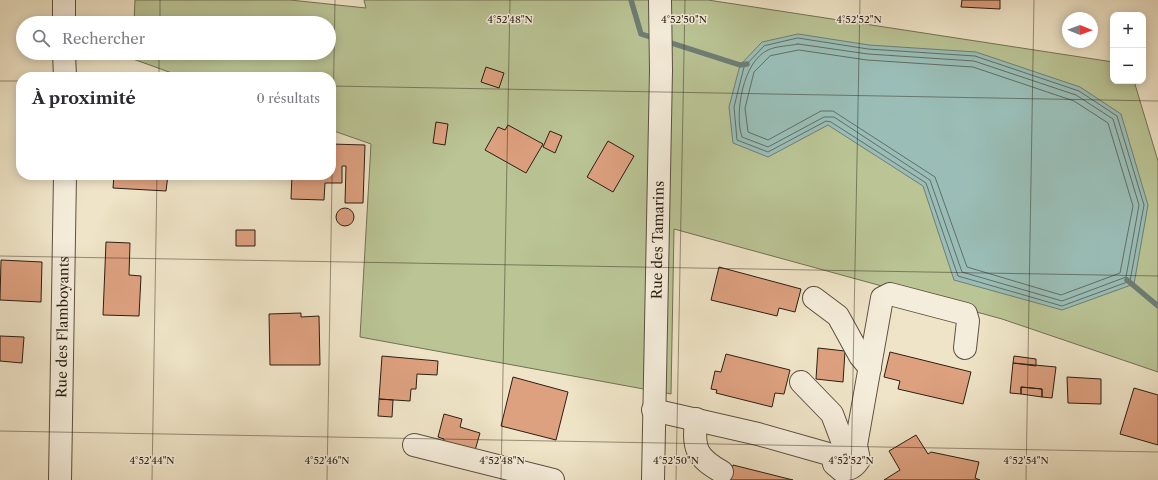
<!DOCTYPE html>
<html lang="fr">
<head>
<meta charset="utf-8">
<style>
	:root { --surface:#fff; --page:#f2f2f3; --text:#2b2b33; --muted:#7c7c81; --line:#e1e1e2 }
	body { margin:0; font-family:"Libre Caslon Text",serif; background:var(--page); color:var(--text) }
	.controls { position:absolute; right:12px; top:12px; display:grid; overflow:hidden; border-radius:8px; box-shadow:0 2px 10px #0003 }
	.controls button { width:36px; height:36px; display:grid; place-items:center; padding:0; border:0; border-bottom:1px solid var(--line); background:var(--surface); color:var(--text); font:20px sans-serif }
	.compass { position:absolute; left:1062px; top:12px; width:36px; height:36px; border-radius:50%; background:var(--surface); box-shadow:0 2px 10px #0003; rotate:91deg }
	.list { margin:0; padding:0; list-style:none }
	h2 { display:flex; justify-content:space-between; align-items:center; height:52px; margin:0; padding:0 16px; font-size:17px }
	h2 small { font-size:13px; font-weight:400; color:var(--muted) }
	.icon { flex:none; width:22px; height:22px; fill:none; stroke:currentColor; stroke-width:2; stroke-linecap:round; stroke-linejoin:round }
	.map { position:relative; flex:none; width:1158px; height:480px; overflow:hidden }
	.search { position:absolute; background:var(--surface); box-shadow:0 2px 10px #0003; left:16px; top:16px; width:320px; height:44px; display:flex; align-items:center; gap:10px; box-sizing:border-box; padding:0 14px; border-radius:22px; color:var(--muted); font-size:15px }
	.panel { position:absolute; background:var(--surface); box-shadow:0 2px 10px #0003; left:16px; top:72px; width:320px; height:108px; border-radius:16px }
	.map>svg:first-child { display:block }
	.green { fill:#bac495; stroke:#727154 }
	.water { fill:#9abeb7; stroke:#6e7e75 }
	.lines { fill:none; stroke-linecap:round; stroke-linejoin:round }
	.shore { stroke:#626e65; stroke-width:1 }
	.stream { stroke:#6e7e75; stroke-width:5.5 }
	.building { fill:#dea180; stroke:#2b1e13 }
	.minor-casing { stroke:#5c5040; stroke-width:24 }
	.minor { stroke:#f5eddb; stroke-width:22 }
	.ticks { fill:none; stroke:#2b1e13; stroke-width:1; stroke-opacity:0.45 }
	.labels { text-anchor:middle; dominant-baseline:central; stroke-width:3; stroke-linejoin:round; paint-order:stroke }
	.street-label { font-size:14px; fill:#2b1e13; stroke:#f5eddb }
	.ticks-label { font-size:10px; text-anchor:middle; fill:#2b1e13; stroke:#f5eddb; stroke-width:3; stroke-linejoin:round; paint-order:stroke }
</style>
</head>
<body>
<div class="map">
<svg width="1158" height="480" viewBox="0 0 1158 480">
	<rect width="100%" height="100%" fill="#efe4c7"/>
	<filter id="stains"><feTurbulence type="fractalNoise" baseFrequency=".005" numOctaves="4"/><feColorMatrix values="0 0 0 0 .2 0 0 0 0 .09 0 0 0 0 .02 0 0 0 .5 -.17"/></filter>
	<radialGradient id="worn" r=".72"><stop offset=".6" stop-color="#630" stop-opacity="0"/><stop offset="1" stop-color="#630" stop-opacity=".3"/></radialGradient>
	<!-- green -->
	<path class="green" d="M135,0H290L366,8L364,0H708L1113,62V81H1134L1158,161V372L1002,319L674,229L671,394L360,337L371,144L331,130V77H183L133,59V53H329V23H134Z"/>
	<!-- water -->
	<path class="water" d="M798,34L869,45L976,52L1080,87L1121,114L1148,205L1134,284L1062,310L954,280L923,186L828,125L768,157L733,143L729,107L740,65L762,42Z"/>
	<g class="lines">
		<!-- shore -->
		<path class="shore" d="M798,38L868,49L975,56L1079,91L1117,116L1144,205L1130,281L1062,306L958,276L926,183L831,122L826,121L768,152L737,140L734,107L744,67L764,46Z
			M798,44L868,54L974,61L1076,95L1113,119L1139,205L1126,277L1062,301L962,272L930,180L834,117H824L768,147L742,137C734,114 743,61 768,50C776,46 789,46 798,44Z
			M799,50L867,60L973,67L1074,101L1108,123L1133,206L1120,273L1061,295L967,267L935,177L833,111H821L768,140L748,132L745,108L754,72L770,56Z"/>
		<!-- stream -->
		<path class="stream" d="M631,0L641,34L657,39
			M665,41L740,65L747,64
			M1127,280L1158,306"/>
	</g>
	<!-- building -->
	<path class="building" d="M962,0H1000V9L961,7Z
		M486,67L504,73L499,88L481,82Z
		M436,122L448,124L445,145L433,143Z
		M508,125L543,144L526,173L485,150L498,127L505,130Z
		M550,131L562,136L555,153L543,147Z
		M608,141L634,156L613,192L587,177Z
		M331,144L365,145L363,203H345L346,166H342V183H325L324,200L291,199L292,175H331Z
		M114,175H168L166,191L113,188Z
		M336 217a9 9 0 1 1 18 0a9 9 0 1 1-18 0Z
		M236,230H255V246H236Z
		M106,242L130,243L129,275L141,276L139,316L103,315Z
		M1,260L42,262L41,302L0,300Z
		M719,267L801,289L795,312L779,308L777,316L711,300Z
		M301,313V317L319,316L320,365H270L269,314Z
		M0,336L24,337L22,363L0,361Z
		M818,348L845,351L843,382L816,379Z
		M890,352L971,372L963,404L898,389L900,381L884,377Z
		M726,354L790,370L784,394L775,393L772,407L716,393L717,390L711,389L715,371L721,372Z
		M382,356L438,361L437,375L417,374L416,389H411L410,401L379,399Z
		M1014,356L1036,359V366L1013,363Z
		M1013,363L1056,367L1052,398L1042,397V389L1021,387V394L1010,393Z
		M513,377L568,392L556,440L501,426Z
		M1067,377L1101,379V404L1068,403Z
		M1021,387L1042,389V397L1021,394Z
		M1134,388L1158,395V445L1120,434Z
		M379,399L393,400L392,417L378,416Z
		M444,414L462,419L460,427L480,433L474,454L443,446L444,439L438,437Z
		M916,435L928,454L931,452L979,462L975,478L980,480H884L900,470L889,451Z
		M733,465L793,480H729Z"/>
	<g class="lines">
		<!-- minor casing -->
		<g class="minor-casing">
			<g id="minor">
				<path d="M64,0V23"/>
				<path d="M64,53L65,77"/>
				<path d="M814,298L838,316L860,356L870,368"/>
				<path d="M801,382L832,414L843,443"/>
				<path d="M653,410L758,434L832,455L834,464L841,470C850,469 854,468 859,460L856,445L882,298L890,294L966,314L968,321L965,348"/>
				<path d="M696,419C693,449 696,457 722,472"/>
				<path d="M414,445L553,480"/>
				<path id="s1" d="M60,480L65,175"/>
				<path id="s2" d="M653,480L661,70L660,0"/>
			</g>
		</g>
		<!-- minor -->
		<use href="#minor" class="minor"/>
	</g>
	<!-- ticks -->
	<path class="ticks" d="M160,23V0M159,77V53M0,81H21M331,86L1158,101M0,256L1158,276M0,431L1158,452M152,480L157,175M327,480L335,0M501,480L510,0M676,480L685,0M851,480L860,0M1026,480L1034,0"/>
	<g class="labels">
		<!-- street labels -->
		<g class="street-label">
			<text stroke="none"><textPath href="#s2" startOffset="240">Rue des Tamarins</textPath></text>
			<text stroke="none"><textPath href="#s1" startOffset="153">Rue des Flamboyants</textPath></text>
		</g>
	</g>
	<g class="ticks-label">
		<text x="510" y="23">4°52'48"N</text>
		<text x="684" y="23">4°52'50"N</text>
		<text x="859" y="23">4°52'52"N</text>
		<text x="152" y="464">4°52'44"N</text>
		<text x="327" y="464">4°52'46"N</text>
		<text x="502" y="464">4°52'48"N</text>
		<text x="676" y="464">4°52'50"N</text>
		<text x="851" y="464">4°52'52"N</text>
		<text x="1026" y="464">4°52'54"N</text>
	</g>
	<rect width="100%" height="100%" filter="url(#stains)"/>
	<rect width="100%" height="100%" fill="url(#worn)"/>
</svg>
<div class="controls">
<button>+</button>
<button>−</button>
</div>
<svg class="compass" viewBox="-18 -18 36 36"><path d="M0-13l5 13h-10z" fill="#e53935"/><path d="M0 13l5-13h-10z" fill="#7c7c81"/></svg>
<div class="search"><svg class="icon" aria-label="search" viewBox="0 0 24 24"><circle cx="10" cy="10" r="6"/><path d="M15 15l6 6"/></svg>Rechercher</div>
<section class="panel">
<h2>À proximité<small>0 résultats</small></h2>
<ul class="list">
</ul>
</section>
</div>
</body>
</html>
